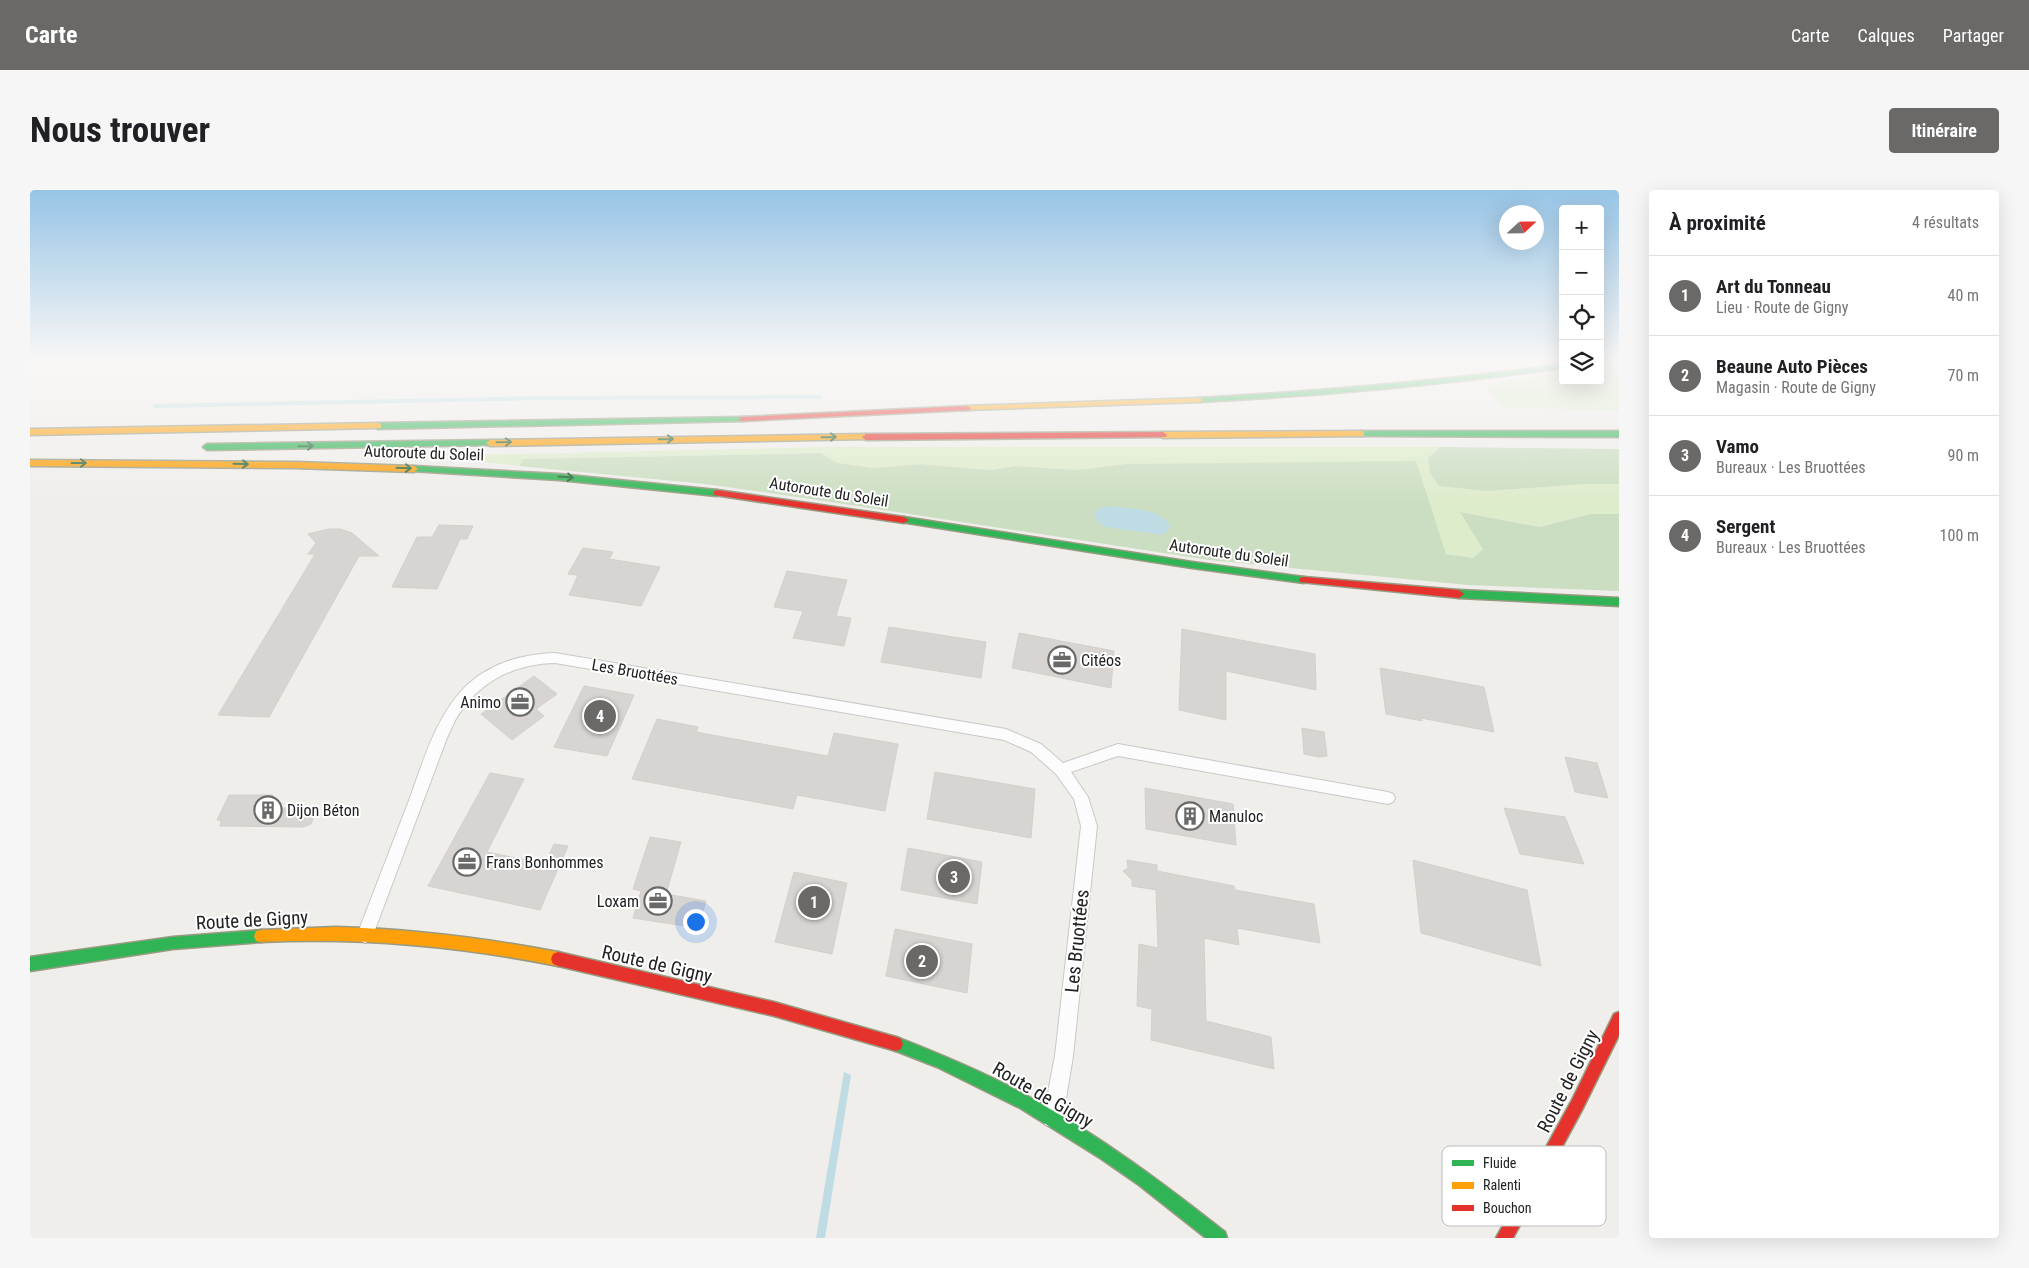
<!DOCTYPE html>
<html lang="fr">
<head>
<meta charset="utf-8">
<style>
	:root { --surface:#fff; --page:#f6f6f6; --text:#202124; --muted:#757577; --line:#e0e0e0; --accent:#6a6968 }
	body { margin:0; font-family:"Roboto Condensed",sans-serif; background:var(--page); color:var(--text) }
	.controls { position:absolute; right:15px; top:15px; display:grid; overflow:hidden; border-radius:5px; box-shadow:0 5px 20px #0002 }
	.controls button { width:45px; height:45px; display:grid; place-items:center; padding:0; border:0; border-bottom:1px solid var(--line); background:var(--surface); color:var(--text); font:25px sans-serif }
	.compass { position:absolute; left:1469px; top:15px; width:45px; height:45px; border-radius:50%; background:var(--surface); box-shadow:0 5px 20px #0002; rotate:68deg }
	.you { position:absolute; left:665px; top:731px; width:18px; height:18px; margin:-12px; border:4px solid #fff; border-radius:50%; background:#1a73e8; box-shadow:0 0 0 8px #1a73e833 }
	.badge { display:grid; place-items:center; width:32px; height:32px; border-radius:50%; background:var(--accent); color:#fff; font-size:16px; font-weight:700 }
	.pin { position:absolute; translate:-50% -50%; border:2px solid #fff; box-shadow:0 1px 5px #0006 }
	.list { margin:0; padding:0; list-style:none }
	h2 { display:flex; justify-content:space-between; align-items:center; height:65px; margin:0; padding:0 20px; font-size:21px }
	h2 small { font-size:16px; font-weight:400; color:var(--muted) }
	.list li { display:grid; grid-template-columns:32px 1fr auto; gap:15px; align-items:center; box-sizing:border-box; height:80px; padding:0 20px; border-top:1px solid var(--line) }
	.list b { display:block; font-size:19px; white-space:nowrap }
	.list p { margin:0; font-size:16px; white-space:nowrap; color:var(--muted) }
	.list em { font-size:16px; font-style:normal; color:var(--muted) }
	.icon { flex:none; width:28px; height:28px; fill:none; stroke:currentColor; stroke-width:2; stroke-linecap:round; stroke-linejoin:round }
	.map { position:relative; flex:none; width:1589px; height:1048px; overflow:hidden; border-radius:5px }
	header { display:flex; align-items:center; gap:30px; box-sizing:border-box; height:70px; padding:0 25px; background:var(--accent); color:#fff }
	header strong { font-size:24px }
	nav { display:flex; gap:28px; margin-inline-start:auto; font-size:18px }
	.intro { display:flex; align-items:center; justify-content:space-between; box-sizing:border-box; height:120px; padding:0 30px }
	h1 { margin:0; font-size:35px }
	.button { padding:12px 22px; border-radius:5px; background:var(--accent); color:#fff; font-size:18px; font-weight:700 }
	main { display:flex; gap:30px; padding:0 30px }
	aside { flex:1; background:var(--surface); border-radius:5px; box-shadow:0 5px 20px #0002 }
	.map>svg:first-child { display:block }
	.grass { fill:#ddeccb }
	.forest { fill:#cbdec1 }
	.water { fill:#bfdbe3 }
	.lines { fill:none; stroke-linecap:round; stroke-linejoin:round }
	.stream { stroke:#bfdbe3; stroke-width:4 }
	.building { fill:#d7d4d2; stroke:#d3d0cc }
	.street-casing { stroke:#c9c8c7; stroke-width:2 }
	.fast-casing { stroke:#999a82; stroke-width:3 }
	.slow-casing { stroke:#999a82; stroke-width:3 }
	.jam-casing { stroke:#999a82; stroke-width:3 }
	.street { fill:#fdfcfc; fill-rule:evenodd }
	.fast { fill:#30b455; fill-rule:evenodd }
	.slow { fill:#ff9f0a; fill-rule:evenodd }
	.jam { fill:#e5322d; fill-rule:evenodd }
	.oneway { stroke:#286439 }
	.labels { text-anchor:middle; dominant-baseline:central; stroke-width:4; stroke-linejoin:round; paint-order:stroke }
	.street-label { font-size:16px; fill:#222; stroke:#fff }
	.poi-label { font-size:16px; fill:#222; stroke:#fff; text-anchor:start }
	.near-street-label { font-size:19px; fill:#222; stroke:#fff }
	.key { fill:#fff; stroke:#bdbdbd; stroke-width:1 }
	.key-label { font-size:14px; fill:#222 }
</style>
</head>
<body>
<header>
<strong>Carte</strong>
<nav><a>Carte</a><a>Calques</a><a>Partager</a></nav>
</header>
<div class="intro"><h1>Nous trouver</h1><a class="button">Itinéraire</a></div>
<main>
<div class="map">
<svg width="1589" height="1048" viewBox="0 0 1589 1048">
	<rect width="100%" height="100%" fill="#f0eeeb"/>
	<!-- grass -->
	<path class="grass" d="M1589,173V220L1473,218L1452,194L1533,183V191H1570V177Z
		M805,257H1410L1398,268L1458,301L1557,294H1589V324H1560L1510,337L1431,322L1453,358L1443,368L1416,364L1096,274L1047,280L985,276L961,280L890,274L843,278L807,273L791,263L493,269L489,276L447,271L440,265Z"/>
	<!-- forest -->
	<path class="forest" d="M1410,257L1589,259V294H1557L1458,301L1409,296L1400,283L1398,268Z
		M791,263L807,273L843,278L890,274L961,280L985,276L1047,280L1096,274L1386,271L1416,364L1443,368L1453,359L1430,322L1510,337L1560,324H1589V401L1438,395L1179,370L795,311L675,294L489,276L493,269Z"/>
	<!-- water -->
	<path class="water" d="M1079,316C1098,319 1128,317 1140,335V338L1133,345L1075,337L1067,332L1064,323L1069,318Z
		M814,882L821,885L795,1048H786Z"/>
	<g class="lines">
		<!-- stream -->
		<path class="stream" d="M125,216L513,208L790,207"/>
	</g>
	<!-- building -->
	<path class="building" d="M409,335L443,336L437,349H430L407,399L362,397L387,347H402Z
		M299,339H310L322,343L349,366H329L239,527L188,525L285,364H278L286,353L278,344Z
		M553,358L583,362L579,369L630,377L611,416L539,405L548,385L538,384Z
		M757,381L817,390L806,426L821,428L814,456L763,448L773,421L744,417Z
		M859,437L956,452L951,488L851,472Z
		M1152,439L1285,464L1286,500L1196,481V530L1149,520Z
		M989,443L1084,461L1081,498L982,478Z
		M1350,478L1454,497L1464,542L1391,528L1392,531L1356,524Z
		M504,486L527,504L506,519L514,526L482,550L451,524Z
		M554,496L604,505L577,566L524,557Z
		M627,529L668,537L666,542L798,566L804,543L868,554L855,621L767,605L763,619L602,589Z
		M1272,538L1294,542L1297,566L1289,567L1274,564Z
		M1535,567L1567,573L1578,608L1545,602Z
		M905,582L1005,599L1001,648L897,629Z
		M460,583L494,589L457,662L515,674L524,654L538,656L510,720L398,696Z
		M1115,598L1203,614L1206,655L1116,639Z
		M199,605H243L236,618H287L281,634L273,637L190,636L191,630H187Z
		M1474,618L1535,627L1554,674L1490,664Z
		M620,647L651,652L636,704L676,711L668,738L603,728L611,701L603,699Z
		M878,658L952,672L947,714L871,700Z
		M1097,670L1127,675V681L1204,696L1205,700L1284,714L1290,753L1207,738L1209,755L1174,748L1176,831L1241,847L1244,879L1121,850L1122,819L1107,816L1109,754L1128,758L1126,700L1102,696V690L1093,681L1098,678Z
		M1383,670L1497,700L1511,776L1391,743Z
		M764,682L817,693L802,764L745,752Z
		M865,739L942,754L937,803L856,786Z"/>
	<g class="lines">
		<!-- street casing -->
		<g class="street-casing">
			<path id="street" d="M525,463L976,539L1011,554L1033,573L1088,554L1358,602L1363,604L1365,608L1363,612L1358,614L1088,566L1041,582L1058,607L1067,636L1043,866L1035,915L1029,935L1022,937L1015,935L1013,928L1025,866L1051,636L1044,609L1026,584L1001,562L974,550L525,473C485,474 452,490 429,524C424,531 421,540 417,548L343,745L341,750L335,753L329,750L327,745C344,701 361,657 378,613C393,573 405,526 437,495C461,473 493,464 525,463Z"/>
		</g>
		<!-- fast casing -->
		<g class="fast-casing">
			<path id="fast" d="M1533,174V178C1412,195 1290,206 1168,212L1164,210L1168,208C1290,201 1412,191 1533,174Z
				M712,227H715V231L348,239L344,236L348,233Z
				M1331,241H1589V247L1328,246V242Z
				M460,250L464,253L463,255L177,260L173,257L177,254Z
				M384,276L529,284L687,300L692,303L687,306L529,290L381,281V277Z
				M874,327L1162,372L1274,387L1279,390L1274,393L1162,378L871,332V328Z
				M1429,400L1589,408V416L1429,408L1424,404Z
				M231,740L236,741L238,746L236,751L231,752L143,759L0,781V767L143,747Z
				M866,847C912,865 958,884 1001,908C1070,946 1133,993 1195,1042L1197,1048H1176L1109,995L1070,968L990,918L907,877L861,859L859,854L861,849Z"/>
		</g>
		<!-- slow casing -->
		<g class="slow-casing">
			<path id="slow" d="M1570,168H1579L1570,171Z
				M1168,208H1171V212L937,220L933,218L937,216Z
				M348,233L351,234V238L0,245V239Z
				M1331,241L1334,242V246L1133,248L1129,245L1133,242Z
				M836,244L840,247L839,249L460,256L456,253L460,250Z
				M0,270L265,272L384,276L388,279L384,282L265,278L0,276Z
				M306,737C381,739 454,748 528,762L533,764L535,769L533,774L528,776C429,756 332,747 231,752L226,751L224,746L226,741L231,740Z"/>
		</g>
		<!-- jam casing -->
		<g class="jam-casing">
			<path id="jam" d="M937,216L941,218L940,220L712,231L708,229L712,227Z
				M1133,242L1137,245L1136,247L836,250L832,247L836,244Z
				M687,300L874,327L879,330L874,333L684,305V301Z
				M1274,387L1429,400L1434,404L1429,408L1270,392L1269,390L1270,388Z
				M528,762L744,812L866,847L871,849L873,854L871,859L866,861L744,826L528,776L523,774L521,769L523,764Z
				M1589,822V845L1552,920L1483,1048H1466L1542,910L1584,824Z"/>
		</g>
		<!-- street -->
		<use href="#street" class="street"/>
		<!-- fast -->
		<use href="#fast" class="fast"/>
		<!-- slow -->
		<use href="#slow" class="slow"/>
		<!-- jam -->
		<use href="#jam" class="jam"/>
	</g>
	<!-- one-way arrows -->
	<defs><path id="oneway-shaft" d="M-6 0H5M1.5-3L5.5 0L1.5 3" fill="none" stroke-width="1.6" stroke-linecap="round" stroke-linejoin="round" transform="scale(1.25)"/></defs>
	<g class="oneway">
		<use href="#oneway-shaft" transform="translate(799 247) rotate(-1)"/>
		<use href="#oneway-shaft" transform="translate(636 249) rotate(-1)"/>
		<use href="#oneway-shaft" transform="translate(474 252) rotate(-1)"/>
		<use href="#oneway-shaft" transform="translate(276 256) rotate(-1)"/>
		<use href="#oneway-shaft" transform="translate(49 273)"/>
		<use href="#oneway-shaft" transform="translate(211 274) rotate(1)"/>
		<use href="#oneway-shaft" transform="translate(374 278) rotate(2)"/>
		<use href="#oneway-shaft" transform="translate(536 287) rotate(4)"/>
	</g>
	<!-- sky -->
	<linearGradient id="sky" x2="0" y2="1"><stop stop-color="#97c4e6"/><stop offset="0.54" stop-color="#f8f7f6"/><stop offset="1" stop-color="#f8f7f6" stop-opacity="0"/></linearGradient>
	<rect width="1589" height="314" fill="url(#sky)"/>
	<!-- icons -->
	<defs>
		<g id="office-ring" transform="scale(1.4375)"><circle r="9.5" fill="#fff" stroke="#6a6968" stroke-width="1.5"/><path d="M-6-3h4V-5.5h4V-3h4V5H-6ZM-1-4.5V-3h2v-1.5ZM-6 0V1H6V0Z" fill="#6a6968"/></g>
		<g id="building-ring" transform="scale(1.4375)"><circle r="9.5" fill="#fff" stroke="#6a6968" stroke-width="1.5"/><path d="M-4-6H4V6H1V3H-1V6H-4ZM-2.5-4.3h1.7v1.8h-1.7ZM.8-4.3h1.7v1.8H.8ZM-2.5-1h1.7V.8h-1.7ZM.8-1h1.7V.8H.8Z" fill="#6a6968"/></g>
	</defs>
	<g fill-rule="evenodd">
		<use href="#office-ring" x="1032" y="470"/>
		<use href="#office-ring" x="490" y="512"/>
		<use href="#building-ring" x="238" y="620"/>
		<use href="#building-ring" x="1160" y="626"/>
		<use href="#office-ring" x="437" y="672"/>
		<use href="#office-ring" x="628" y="711"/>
	</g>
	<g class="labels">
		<!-- street labels -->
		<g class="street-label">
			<text transform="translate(394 263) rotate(2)">Autoroute du Soleil</text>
			<text transform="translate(799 302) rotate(9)">Autoroute du Soleil</text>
			<text transform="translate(1199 363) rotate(8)">Autoroute du Soleil</text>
			<text transform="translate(605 482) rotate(10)">Les Bruottées</text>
		</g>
		<!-- poi labels -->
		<g class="poi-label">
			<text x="1051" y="470">Citéos</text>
			<text x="471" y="512" text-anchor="end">Animo</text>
			<text x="257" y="620">Dijon Béton</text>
			<text x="1179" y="626">Manuloc</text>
			<text x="456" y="672">Frans Bonhommes</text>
			<text x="609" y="711" text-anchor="end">Loxam</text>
		</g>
		<!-- near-street labels -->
		<g class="near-street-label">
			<text transform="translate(222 730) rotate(-3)">Route de Gigny</text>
			<text transform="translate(1047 751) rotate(-84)">Les Bruottées</text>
			<text transform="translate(627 774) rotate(13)">Route de Gigny</text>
			<text transform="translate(1538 891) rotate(-63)">Route de Gigny</text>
			<text transform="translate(1013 905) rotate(30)">Route de Gigny</text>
		</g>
	</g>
	<!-- legend -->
	<rect x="1412" y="956" width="164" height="80" rx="8" class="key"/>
	<rect x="1422" y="970" width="22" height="6" fill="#30b455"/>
	<rect x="1422" y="992" width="22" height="7" fill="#ff9f0a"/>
	<rect x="1422" y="1015" width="22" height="6" fill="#e5322d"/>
	<g class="key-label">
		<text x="1453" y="978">Fluide</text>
		<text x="1453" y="1000">Ralenti</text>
		<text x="1453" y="1023">Bouchon</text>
	</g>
</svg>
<div class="controls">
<button>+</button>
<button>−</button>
<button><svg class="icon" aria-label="locate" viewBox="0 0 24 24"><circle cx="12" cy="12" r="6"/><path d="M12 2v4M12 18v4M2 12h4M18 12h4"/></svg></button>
<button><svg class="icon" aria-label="layers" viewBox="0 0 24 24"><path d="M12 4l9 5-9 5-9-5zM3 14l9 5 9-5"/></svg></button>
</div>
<svg class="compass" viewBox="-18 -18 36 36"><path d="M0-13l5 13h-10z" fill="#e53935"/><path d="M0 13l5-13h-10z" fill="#757577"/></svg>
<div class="you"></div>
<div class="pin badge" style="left:784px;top:712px">1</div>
<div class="pin badge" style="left:892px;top:771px">2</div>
<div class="pin badge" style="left:924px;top:687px">3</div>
<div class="pin badge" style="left:570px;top:526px">4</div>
</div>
<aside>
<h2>À proximité<small>4 résultats</small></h2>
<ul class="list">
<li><span class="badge">1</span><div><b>Art du Tonneau</b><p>Lieu · Route de Gigny</p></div><em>40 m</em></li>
<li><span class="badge">2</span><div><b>Beaune Auto Pièces</b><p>Magasin · Route de Gigny</p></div><em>70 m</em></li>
<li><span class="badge">3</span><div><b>Vamo</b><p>Bureaux · Les Bruottées</p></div><em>90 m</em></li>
<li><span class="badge">4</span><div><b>Sergent</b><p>Bureaux · Les Bruottées</p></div><em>100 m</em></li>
</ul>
</aside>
</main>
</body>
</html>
